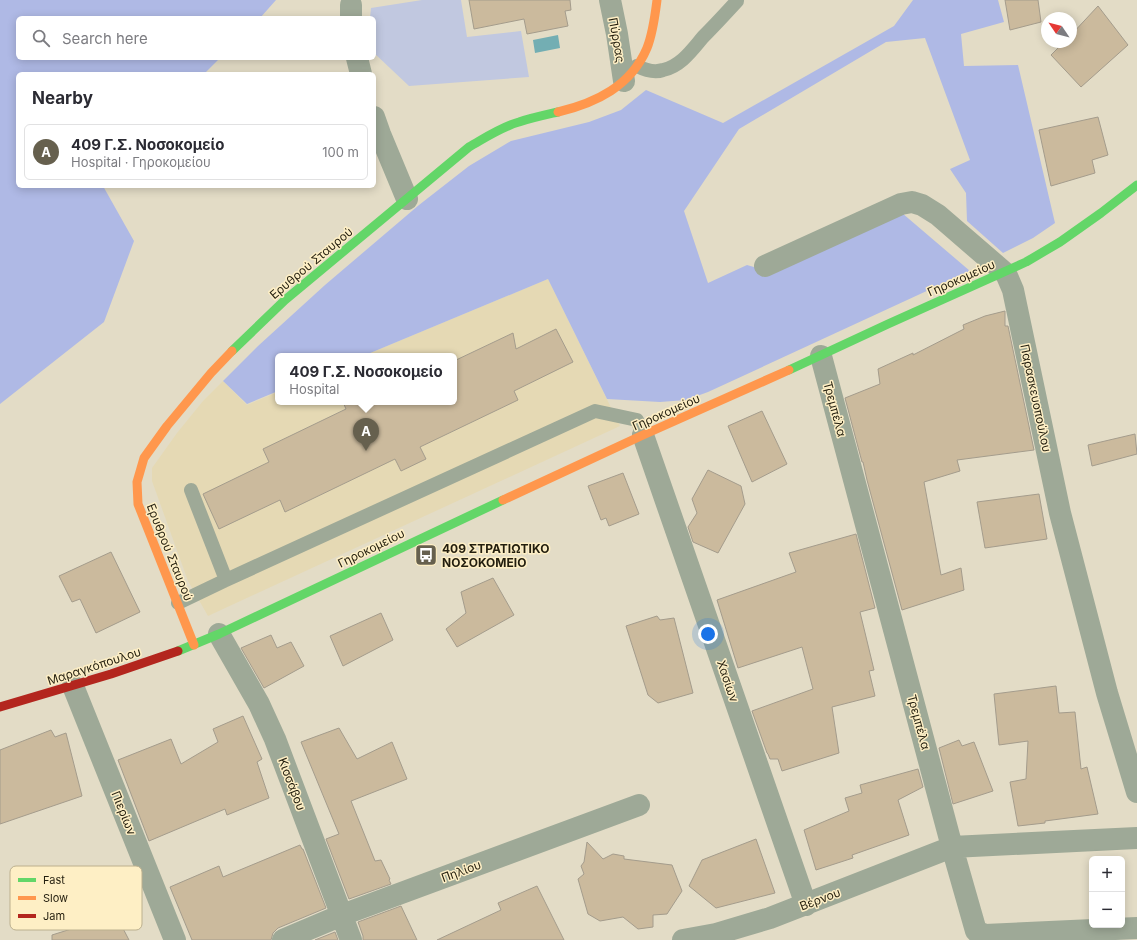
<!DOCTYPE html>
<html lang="en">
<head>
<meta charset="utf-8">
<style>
	:root { --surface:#fff; --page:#f2f2f3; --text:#2b2b33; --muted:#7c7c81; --line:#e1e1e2; --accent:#66604e }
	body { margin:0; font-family:Inter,sans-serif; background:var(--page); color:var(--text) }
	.controls { position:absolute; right:12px; bottom:12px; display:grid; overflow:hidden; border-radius:6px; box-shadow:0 2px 10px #0003 }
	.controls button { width:36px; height:36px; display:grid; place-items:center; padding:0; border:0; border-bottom:1px solid var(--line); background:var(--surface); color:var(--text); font:20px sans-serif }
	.compass { position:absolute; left:1041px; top:12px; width:36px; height:36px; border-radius:50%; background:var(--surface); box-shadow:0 2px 10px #0003; rotate:305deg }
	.you { position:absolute; left:708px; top:634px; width:14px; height:14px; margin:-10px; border:3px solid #fff; border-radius:50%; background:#1a73e8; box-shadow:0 0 0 6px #1a73e833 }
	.badge { display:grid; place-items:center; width:26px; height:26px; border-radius:50%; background:var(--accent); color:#fff; font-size:13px; font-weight:700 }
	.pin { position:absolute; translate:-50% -33px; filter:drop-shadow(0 1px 2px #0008) }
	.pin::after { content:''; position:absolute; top:21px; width:14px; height:12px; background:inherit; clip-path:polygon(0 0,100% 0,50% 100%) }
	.popup { position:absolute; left:275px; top:353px; width:182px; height:52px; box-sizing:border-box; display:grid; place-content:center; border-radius:6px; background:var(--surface); filter:drop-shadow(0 1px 3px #0005); font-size:13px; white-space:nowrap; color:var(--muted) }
	.popup b { font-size:15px; color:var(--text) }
	.popup::after { content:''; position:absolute; left:50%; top:100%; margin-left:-8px; border:8px solid transparent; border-top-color:var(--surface) }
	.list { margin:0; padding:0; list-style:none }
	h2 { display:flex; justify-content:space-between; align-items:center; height:52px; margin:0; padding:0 16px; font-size:17px }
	h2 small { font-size:13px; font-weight:400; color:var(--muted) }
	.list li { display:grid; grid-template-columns:26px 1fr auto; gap:12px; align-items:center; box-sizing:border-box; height:56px; margin:0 8px 8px; padding:0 8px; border:1px solid var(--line); border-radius:6px }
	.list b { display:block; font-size:15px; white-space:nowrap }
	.list p { margin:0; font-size:13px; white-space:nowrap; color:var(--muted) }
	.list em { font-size:13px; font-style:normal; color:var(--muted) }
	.icon { flex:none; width:22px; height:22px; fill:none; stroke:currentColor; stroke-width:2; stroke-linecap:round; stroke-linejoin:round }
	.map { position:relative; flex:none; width:1137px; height:940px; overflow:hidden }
	.search { position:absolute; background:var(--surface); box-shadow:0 2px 10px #0003; left:16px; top:16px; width:360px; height:44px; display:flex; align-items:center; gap:10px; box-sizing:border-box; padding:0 14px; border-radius:6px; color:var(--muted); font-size:15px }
	.panel { position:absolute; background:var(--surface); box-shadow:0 2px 10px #0003; left:16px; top:72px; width:360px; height:116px; border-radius:6px }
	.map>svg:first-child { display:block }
	.built { fill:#e5d9b4 }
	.green { fill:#c1c8e0 }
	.forest { fill:#afb9e5 }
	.water { fill:#73aeb3 }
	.building { fill:#cbba9d; stroke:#a49c8c }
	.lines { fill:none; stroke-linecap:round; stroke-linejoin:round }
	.lane { stroke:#9ea997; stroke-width:14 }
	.street { stroke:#9ea997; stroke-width:22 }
	.fast { stroke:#63d668; stroke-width:9 }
	.slow { stroke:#ff974d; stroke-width:9 }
	.jam { stroke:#b3261e; stroke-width:9 }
	.labels { text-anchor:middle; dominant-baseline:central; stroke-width:3; stroke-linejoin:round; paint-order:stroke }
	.street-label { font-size:12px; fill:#231e0e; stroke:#feefc5 }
	.poi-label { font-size:12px; font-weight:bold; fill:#231e0e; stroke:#feefc5; text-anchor:start }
	.key { fill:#feefc5; stroke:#bcb08e; stroke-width:1 }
	.key-label { font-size:11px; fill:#231e0e }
</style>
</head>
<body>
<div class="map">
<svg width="1137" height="940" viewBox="0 0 1137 940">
	<rect width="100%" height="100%" fill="#e3dcc6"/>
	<!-- built -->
	<path class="built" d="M548,279L620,426L208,616L188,581L152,481V468L177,433L203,401L223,381L247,405L278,392V402H454V356H363Z"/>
	<!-- green -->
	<path class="green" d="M422,0H461L467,37L521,31L529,77L409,86L374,53V18H370L371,8Z"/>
	<!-- forest -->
	<path class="forest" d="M0,0H276L260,18H18V58H220L204,74H18V186H103L134,241L104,322L0,404Z
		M913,0H998L1004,22L961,34L964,66L1018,65L1055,223L1033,238L1003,253L967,221L966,193L950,169L970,160L925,38L886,42L739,129L684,211L708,283L747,265L774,273L902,213L970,271L708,392L686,400L660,402L607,399L548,279L363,356H278V391L247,404L223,381L258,346L325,285L419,205L469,166L511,141L589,122L621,110L646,90L723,123L894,26Z"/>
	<!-- water -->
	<path class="water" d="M558,35L560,48L535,53L533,40Z"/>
	<!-- building -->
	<path class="building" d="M469,0H570L571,10L565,11L568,26L527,34L524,19L474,29Z
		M1005,0H1038L1041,22L1010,30Z
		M1098,6L1128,45L1081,87L1051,55L1064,42H1071V35Z
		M1098,117L1108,155L1092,160L1095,173L1051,186L1039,130Z
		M1005,311V326H1008L1034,450L957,460L960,471L924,482L941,575L961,568L964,590L902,610L867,480L863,462H862L845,398L880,384L878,369L913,353V355L964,329L963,325L985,316Z
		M556,329L573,362L514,391L518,400L420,447L426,459L401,471L395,459L285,512L280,500L219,529L203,494L269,462L263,449L346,409L343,402H454V361L513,333L516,349Z
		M762,411L787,464L752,482L728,426Z
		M1135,434L1137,454L1092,466L1088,445Z
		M708,470L741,486L745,504L718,553L693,542L688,527L697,513L692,499Z
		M623,473L639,514L609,526L606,518L601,520L588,486Z
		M1039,494L1047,539L985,548L977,502Z
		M856,534L875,608L860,612L874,670L869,671L875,696L832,707L839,753L782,771L778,759H770L768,754L767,753L752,711L813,689L802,647L738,668L717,600L796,572L789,553Z
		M111,552L140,612L96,633L80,599L72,602L59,576Z
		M493,578L514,615L457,647L446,629L466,613L461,592Z
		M381,613L393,640L343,666L330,636Z
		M657,616L660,620L674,618L693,693L658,703L648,695L626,626Z
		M271,635L277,648L291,642L304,666L264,688L241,648Z
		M1056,686L1059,713L1075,712L1081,769L1087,767L1098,814L1045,821V823L1018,826L1010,782L1026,779L1028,741L999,745L994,694Z
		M243,716L262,759L257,762L269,798L227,815L225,809L149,841L118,760L171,739L181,764L218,742L213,729Z
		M339,728L357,759L392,742L407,779L351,801L375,861L381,860L390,879L389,880L391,884L349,899L326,839L339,834L301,742Z
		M51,730L55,737L66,733L82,796L0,824V750Z
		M959,740L962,746L974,742L993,791L953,804L939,748Z
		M918,769L923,787L898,800L909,835L852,855L853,858L816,870L804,830L849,811L845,798L862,793L860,785Z
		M756,839L775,893L716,908L689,886L702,860Z
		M587,842L603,859L613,854L624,856V859L672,865L682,891L667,914L653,915V927L638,929L623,917L600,921L588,914L578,879L584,874L581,866L584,862Z
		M300,845L302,849H303L326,908L278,928L273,933L271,940H192L170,887L219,866L223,877Z
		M537,886L564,940H437L501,910L498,903Z
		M401,906L417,940H363V936L358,922Z
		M116,915L129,940H52V935Z
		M335,932L338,940H315Z"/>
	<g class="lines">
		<!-- lane -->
		<path class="lane" d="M637,66C645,70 654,73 663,70C681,66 692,50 703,37C715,25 726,13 737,1
			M191,490L226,580
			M178,603L226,580L595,411L637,420L643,435"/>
		<!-- street -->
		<path class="street" d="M610,0L617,34L624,81
			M351,18V5
			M357,58L361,74
			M374,117L380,134L407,199
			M765,266L901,204L912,202L922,205L938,215L1004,272L1007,276L1013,290L1060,513L1107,693L1137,792
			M821,356L952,847L976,931L985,935L1137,928
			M643,435L806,905
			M219,634L259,704L275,739L351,940
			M73,686L175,940
			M283,940L342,915L639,805
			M683,940L716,934L770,918L952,847L1137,838"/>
		<!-- fast -->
		<path class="fast" d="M232,351L285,300L469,147C485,138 501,127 519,122C531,118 545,115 558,112
			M789,370L888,324L1026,262L1060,242L1101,213L1137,185
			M178,651L219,634L503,500"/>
		<!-- slow -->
		<path class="slow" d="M558,112C596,103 631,86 647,48C653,33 655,16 657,0
			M503,500L643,435L789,370
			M194,645L138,504L137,482L144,458L167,426L211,373L232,351"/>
		<!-- jam -->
		<path class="jam" d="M0,707L111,674L178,651"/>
	</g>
	<!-- icons -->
	<defs>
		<g id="bus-square" transform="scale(1.15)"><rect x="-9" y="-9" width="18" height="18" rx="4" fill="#66604e" stroke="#feefc5"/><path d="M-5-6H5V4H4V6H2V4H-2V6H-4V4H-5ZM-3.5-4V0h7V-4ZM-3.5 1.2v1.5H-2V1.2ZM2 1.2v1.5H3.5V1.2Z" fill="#fff"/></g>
	</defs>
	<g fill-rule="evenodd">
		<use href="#bus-square" x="426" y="555"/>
	</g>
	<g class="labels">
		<!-- street labels -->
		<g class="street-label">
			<text transform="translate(617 40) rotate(80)">Πύρρας</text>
			<text transform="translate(311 263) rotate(-40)">Ερυθρού Σταυρού</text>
			<text transform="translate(961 278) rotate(-24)">Γηροκομείου</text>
			<text transform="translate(1036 398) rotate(78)">Παρασκευοπούλου</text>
			<text transform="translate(835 409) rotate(75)">Τρεμπέλα</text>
			<text transform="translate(666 412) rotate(-24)">Γηροκομείου</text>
			<text transform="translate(371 548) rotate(-26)">Γηροκομείου</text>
			<text transform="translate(170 552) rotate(68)">Ερυθρού Σταυρού</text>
			<text transform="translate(94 666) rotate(-18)">Μαραγκόπουλου</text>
			<text transform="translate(728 681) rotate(71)">Χασίων</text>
			<text transform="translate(919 722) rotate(75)">Τρεμπέλα</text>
			<text transform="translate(292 784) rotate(69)">Κισσάβου</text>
			<text transform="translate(124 813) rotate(68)">Πιερίων</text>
			<text transform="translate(461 871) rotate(-20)">Πηλίου</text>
			<text transform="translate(820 899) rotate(-21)">Βέρνου</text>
		</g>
		<!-- poi labels -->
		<g class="poi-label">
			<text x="442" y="548">409 ΣΤΡΑΤΙΩΤΙΚΟ<tspan x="442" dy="14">ΝΟΣΟΚΟΜΕΙΟ</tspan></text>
		</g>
	</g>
	<!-- legend -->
	<rect x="10" y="866" width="132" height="64" rx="6" class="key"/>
	<rect x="18" y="878" width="18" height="4" fill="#63d668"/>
	<rect x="18" y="896" width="18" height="4" fill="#ff974d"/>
	<rect x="18" y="914" width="18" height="4" fill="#b3261e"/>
	<g class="key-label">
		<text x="43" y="884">Fast</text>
		<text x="43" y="902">Slow</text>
		<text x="43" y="920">Jam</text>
	</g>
</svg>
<div class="controls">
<button>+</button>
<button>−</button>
</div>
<svg class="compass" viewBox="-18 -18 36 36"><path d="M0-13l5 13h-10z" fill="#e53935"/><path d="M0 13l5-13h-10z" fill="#7c7c81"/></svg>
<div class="you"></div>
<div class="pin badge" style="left:366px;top:451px">A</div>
<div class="popup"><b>409 Γ.Σ. Νοσοκομείο</b>Hospital</div>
<div class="search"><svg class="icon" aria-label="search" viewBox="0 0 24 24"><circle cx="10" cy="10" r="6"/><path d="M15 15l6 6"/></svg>Search here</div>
<section class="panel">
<h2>Nearby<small></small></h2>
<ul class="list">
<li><span class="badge">A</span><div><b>409 Γ.Σ. Νοσοκομείο</b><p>Hospital · Γηροκομείου</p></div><em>100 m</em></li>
</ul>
</section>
</div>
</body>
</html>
